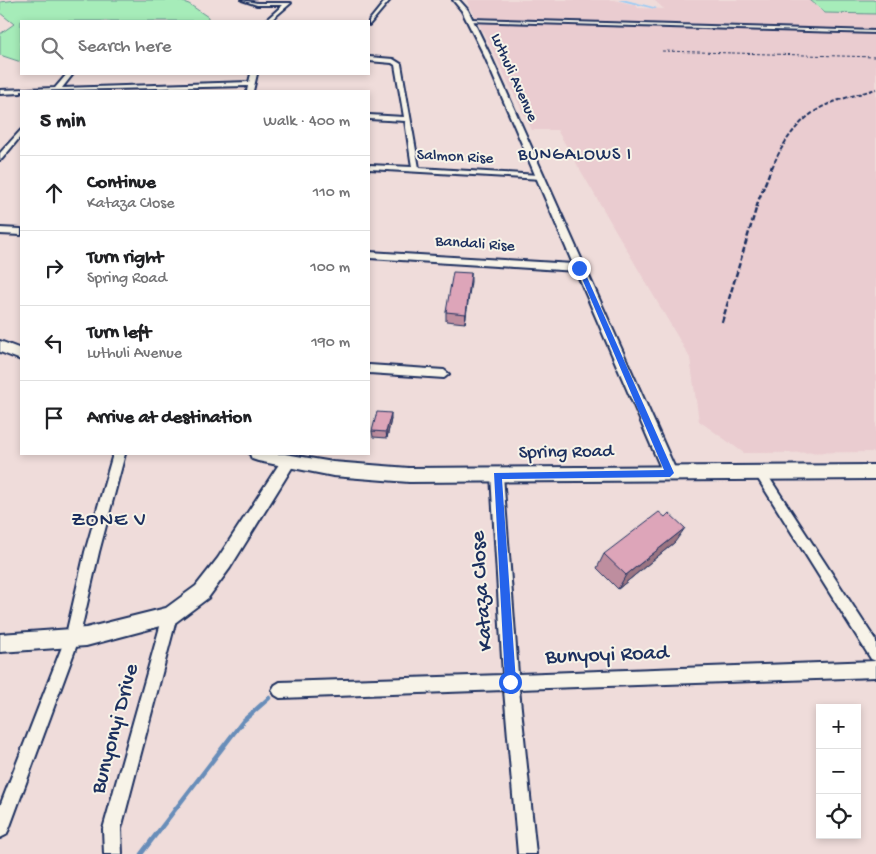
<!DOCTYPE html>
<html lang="en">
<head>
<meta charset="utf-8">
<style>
	:root { --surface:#fff; --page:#f6f6f6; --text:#202124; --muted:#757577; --line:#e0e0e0 }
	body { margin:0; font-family:"Gochi Hand",sans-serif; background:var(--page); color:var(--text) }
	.controls { position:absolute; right:15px; bottom:15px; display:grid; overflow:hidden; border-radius:0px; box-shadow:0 2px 8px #0003 }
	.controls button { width:45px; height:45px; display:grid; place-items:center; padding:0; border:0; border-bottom:1px solid var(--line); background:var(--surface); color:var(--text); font:25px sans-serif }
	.stop { position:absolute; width:15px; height:15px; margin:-11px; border:4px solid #2563eb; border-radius:50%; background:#fff }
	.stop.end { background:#2563eb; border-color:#fff; box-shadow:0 1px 5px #0008 }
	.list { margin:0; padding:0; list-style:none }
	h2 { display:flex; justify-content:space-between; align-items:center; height:65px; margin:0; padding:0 20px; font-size:21px }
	h2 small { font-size:16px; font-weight:400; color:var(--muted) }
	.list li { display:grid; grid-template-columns:32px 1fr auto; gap:15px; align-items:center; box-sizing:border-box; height:75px; padding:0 20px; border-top:1px solid var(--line) }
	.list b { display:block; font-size:19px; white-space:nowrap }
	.list p { margin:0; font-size:16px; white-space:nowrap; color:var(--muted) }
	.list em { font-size:16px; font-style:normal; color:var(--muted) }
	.icon { flex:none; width:28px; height:28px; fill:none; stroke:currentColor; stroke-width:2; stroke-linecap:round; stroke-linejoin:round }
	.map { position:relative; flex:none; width:876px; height:854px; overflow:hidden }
	.search { position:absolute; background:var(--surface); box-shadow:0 2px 8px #0003; left:20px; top:20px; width:350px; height:55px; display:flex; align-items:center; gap:12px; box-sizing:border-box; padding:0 18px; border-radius:0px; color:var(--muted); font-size:19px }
	.panel { position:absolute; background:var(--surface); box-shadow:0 2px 8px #0003; left:20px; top:90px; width:350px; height:365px; border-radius:0px }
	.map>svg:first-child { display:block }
	.built { fill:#eaccd0 }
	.green { fill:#a6ecb9; stroke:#608e8c }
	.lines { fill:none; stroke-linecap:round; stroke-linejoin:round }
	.stream { stroke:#678db9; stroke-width:4.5 }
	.canal { fill:#9acbf6; fill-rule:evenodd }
	.minor-casing { stroke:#1b2f5e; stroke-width:4 }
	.tertiary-casing { stroke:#1b2f5e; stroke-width:4 }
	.secondary-casing { stroke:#1b2f5e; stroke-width:4 }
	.minor { fill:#f7f3e8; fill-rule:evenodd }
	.tertiary { fill:#f7f3e8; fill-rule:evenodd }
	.secondary { fill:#f7f3e8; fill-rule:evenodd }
	.rail-far2 { stroke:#1b2f5e; stroke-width:1; stroke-dasharray:3 2; stroke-linecap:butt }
	.rail-far1 { stroke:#1b2f5e; stroke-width:2; stroke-dasharray:4.5 2; stroke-linecap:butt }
	.rail { stroke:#1b2f5e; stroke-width:2.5; stroke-dasharray:5.5 2.5; stroke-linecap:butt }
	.wall { fill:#be8e9f; stroke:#1b2f5e }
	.shaded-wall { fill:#9b7482; stroke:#1b2f5e }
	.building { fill:#dda5b9; stroke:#1b2f5e }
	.route { fill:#2563eb }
	.labels { text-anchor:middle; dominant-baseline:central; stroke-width:4; stroke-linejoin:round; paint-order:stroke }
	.far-street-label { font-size:16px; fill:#1b2f5e; stroke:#f7f3e8 }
	.far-quarter-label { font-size:18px; letter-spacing:1px; fill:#1b2f5e; stroke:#f7f3e8 }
	.street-label { font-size:19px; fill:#1b2f5e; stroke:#f7f3e8 }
	.quarter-label { font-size:21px; letter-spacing:1px; fill:#1b2f5e; stroke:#f7f3e8 }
	.near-street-label { font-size:22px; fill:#1b2f5e; stroke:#f7f3e8 }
</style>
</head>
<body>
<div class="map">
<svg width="876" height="854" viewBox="0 0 876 854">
	<rect width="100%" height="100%" fill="#efdcda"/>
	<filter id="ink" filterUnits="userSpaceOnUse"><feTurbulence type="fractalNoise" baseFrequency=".02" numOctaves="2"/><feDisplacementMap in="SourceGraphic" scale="10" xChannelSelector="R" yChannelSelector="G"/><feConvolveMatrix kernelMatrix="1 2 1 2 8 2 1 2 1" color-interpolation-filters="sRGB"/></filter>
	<g filter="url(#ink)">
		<!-- built -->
		<path class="built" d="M467,0H614L636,5L638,8L664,9L654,0H809L824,13L876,14V452L744,453L699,421L690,358L557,130H532Z"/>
		<!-- green -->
		<path class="green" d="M17,0H177L189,4L208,17V21H21V62L0,55V34L14,24L0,13V2Z
			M810,0H873L876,1V14L825,13Z"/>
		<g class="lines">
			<!-- stream -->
			<path class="stream" d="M141,854L243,721L269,698"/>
			<!-- canal -->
			<path class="canal" d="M618,0H626L657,8L655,9Z"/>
			<!-- minor casing -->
			<g class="minor-casing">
				<path id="minor" d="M242,0L257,3H291L270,21H265L283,5H257Z
					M386,0H390L369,25V21Z
					M470,19L876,31V33L468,21Z
					M369,57L393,59L401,64L419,168L539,175H542V179L369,169V165L412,167L405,121L369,119V115L404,117L395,65L392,63L369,61Z
					M67,74H73L62,88L249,82L251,74H257L253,91H247L248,86L21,91V93L0,94V90L55,88Z
					M21,130V136L2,159L0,160V153Z
					M369,365L444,370L449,374L444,378L369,373Z
					M113,454H125L99,552L79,639L9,829L6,835L0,838V806L65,639L85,552Z
					M759,466L763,468L876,641V661L871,659L755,474L753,471L755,468Z
					M497,470L501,471L503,475L518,674L876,661V677L519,689L536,854H518L504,690L280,698L275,695L272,690L275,685L280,682L503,675L491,475L493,471Z
					M170,609L175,611L177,616L121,829L122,854H104L103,829L163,616L165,611Z"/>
			</g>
			<!-- tertiary casing -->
			<g class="tertiary-casing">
				<path id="tertiary" d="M453,0H459L468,10L491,57L677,473L675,477L670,479L665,477L663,473L576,271L369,258V252L573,264L485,57L462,11Z
					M0,228L21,229V235L0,234Z
					M288,456L293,458L295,462L293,466L230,568L208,598L176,622L86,646L0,652V634L86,628L166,608L196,586L218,558L283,458Z"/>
			</g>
			<!-- secondary casing -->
			<g class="secondary-casing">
				<path id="secondary" d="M0,341L21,349V360L0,352Z
					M250,454H285L333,462L409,468L876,465V479L409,482L333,476L258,461L252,459Z"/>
			</g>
			<!-- minor -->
			<use href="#minor" class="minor"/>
			<!-- tertiary -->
			<use href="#tertiary" class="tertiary"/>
			<!-- secondary -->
			<use href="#secondary" class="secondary"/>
			<!-- rail-far2 -->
			<path class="rail-far2" d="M662,51L876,57"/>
			<!-- rail-far1 -->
			<path class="rail-far1" d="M772,168C782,144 795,124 817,110C830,101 860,94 876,89"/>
			<!-- rail -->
			<path class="rail" d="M722,322L759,199L772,166"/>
		</g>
		<!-- wall -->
		<path class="wall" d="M471,273L465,323L446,321V312Z
			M391,419L387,438L373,437L372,431Z
			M675,542L618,589L597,568L604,554Z"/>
		<!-- shaded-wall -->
		<path class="shaded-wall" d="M471,273V282L465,323L466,314Z
			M391,413V419L387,438L386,432Z
			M685,528L675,542L618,589L626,575Z"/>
		<!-- building -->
		<path class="building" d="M453,272L471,273L466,314L446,312Z
			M377,412L391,413L386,432L372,431Z
			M659,512L665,517L669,513L685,528L626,575L604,554Z"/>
	</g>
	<!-- route -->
	<path class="route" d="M577,267L583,268L674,473L670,477L502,479L516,682L514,686L510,687L507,686L505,682L494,473L664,470Z"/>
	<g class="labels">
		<!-- far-street labels -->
		<g class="far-street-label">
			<text transform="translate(513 78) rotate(66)">Luthuli Avenue</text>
			<text transform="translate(455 158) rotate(3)">Salmon Rise</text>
			<text transform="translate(475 245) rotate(4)">Bandali Rise</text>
		</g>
		<!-- far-quarter labels -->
		<g class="far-quarter-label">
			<text x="575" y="155">BUNGALOWS I</text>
		</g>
		<!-- street labels -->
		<g class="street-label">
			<text transform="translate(566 453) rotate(-1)">Spring Road</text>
		</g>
		<!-- quarter labels -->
		<g class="quarter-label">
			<text x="109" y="521">ZONE V</text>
		</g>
		<!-- near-street labels -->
		<g class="near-street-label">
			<text transform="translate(483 591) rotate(-94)">Kataza Close</text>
			<text transform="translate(607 656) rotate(-2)">Bunyoyi Road</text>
			<text transform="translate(116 729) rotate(-75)">Bunyonyi Drive</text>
		</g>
	</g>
</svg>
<div class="controls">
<button>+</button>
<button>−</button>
<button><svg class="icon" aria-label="locate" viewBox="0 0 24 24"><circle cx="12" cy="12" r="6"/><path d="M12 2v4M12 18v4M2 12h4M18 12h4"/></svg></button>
</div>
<div class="stop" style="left:510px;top:682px"></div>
<div class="stop end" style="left:579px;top:268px"></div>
<div class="search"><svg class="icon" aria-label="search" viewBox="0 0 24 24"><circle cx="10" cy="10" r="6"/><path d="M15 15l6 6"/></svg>Search here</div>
<section class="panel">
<h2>5 min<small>Walk · 400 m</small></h2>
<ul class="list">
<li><svg class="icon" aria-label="ahead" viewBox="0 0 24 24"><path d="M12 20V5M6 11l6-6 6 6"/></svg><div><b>Continue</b><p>Kataza Close</p></div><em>110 m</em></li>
<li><svg class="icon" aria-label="right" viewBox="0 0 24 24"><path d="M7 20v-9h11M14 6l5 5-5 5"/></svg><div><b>Turn right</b><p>Spring Road</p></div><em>100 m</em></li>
<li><svg class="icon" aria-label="left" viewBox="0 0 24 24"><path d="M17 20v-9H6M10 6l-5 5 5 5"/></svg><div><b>Turn left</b><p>Luthuli Avenue</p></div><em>190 m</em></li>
<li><svg class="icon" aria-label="arrive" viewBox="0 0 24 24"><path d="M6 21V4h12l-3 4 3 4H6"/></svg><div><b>Arrive at destination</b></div></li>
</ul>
</section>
</div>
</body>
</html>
